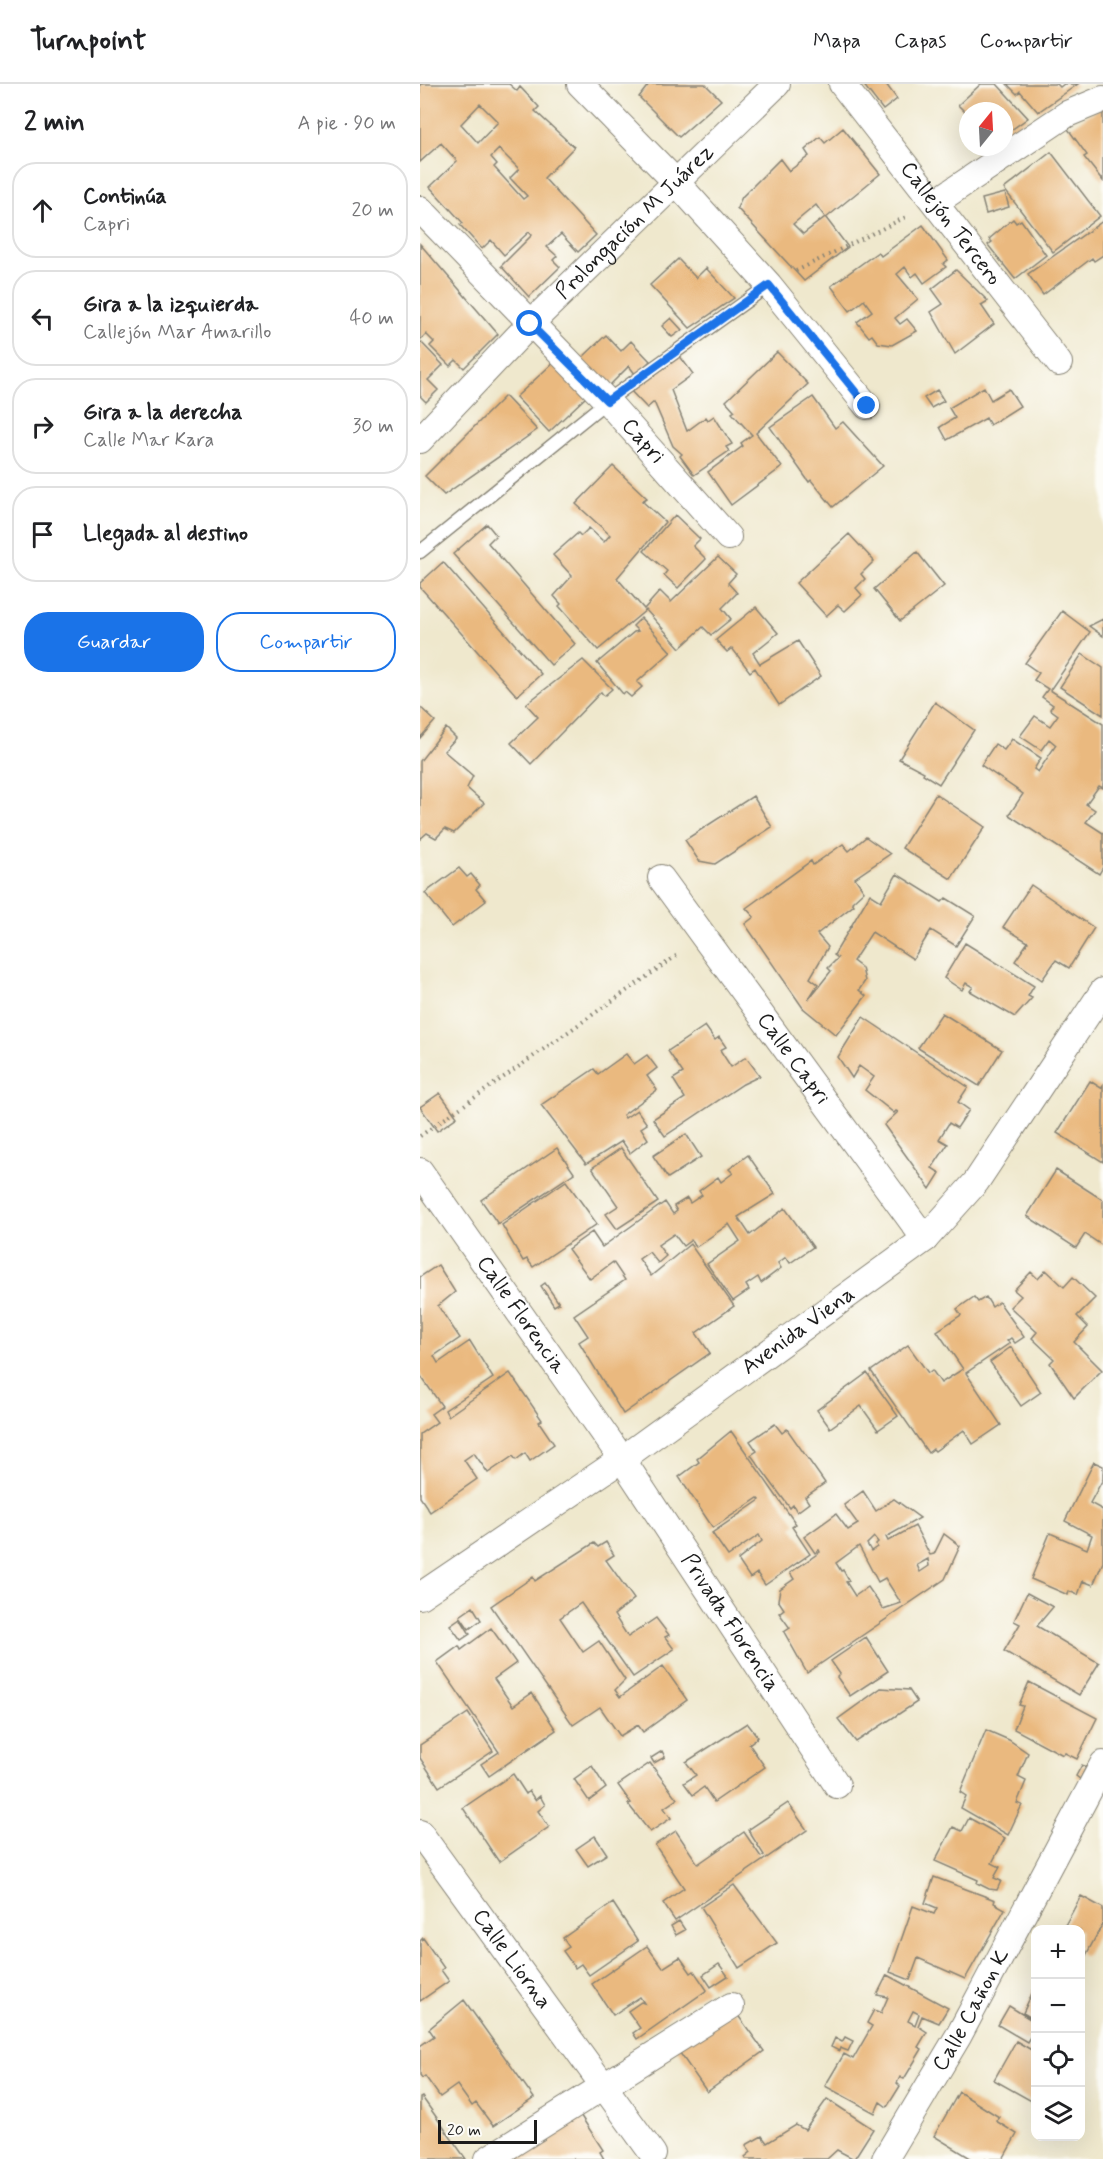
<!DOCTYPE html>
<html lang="es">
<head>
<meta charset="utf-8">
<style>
	:root { --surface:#fff; --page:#f2f2f2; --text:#202124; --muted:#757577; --line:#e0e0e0; --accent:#1a73e8 }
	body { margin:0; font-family:Mynerve,sans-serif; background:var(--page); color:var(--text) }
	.controls { position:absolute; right:18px; bottom:18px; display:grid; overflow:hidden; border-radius:12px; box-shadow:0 6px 24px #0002 }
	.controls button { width:54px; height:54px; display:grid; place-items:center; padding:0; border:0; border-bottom:2px solid var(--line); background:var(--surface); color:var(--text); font:30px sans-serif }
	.compass { position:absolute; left:539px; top:18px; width:54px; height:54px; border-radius:50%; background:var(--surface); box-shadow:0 6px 24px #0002; rotate:18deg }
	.scale { position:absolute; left:18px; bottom:15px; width:99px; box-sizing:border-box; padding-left:6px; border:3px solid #1c1c1c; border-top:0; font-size:16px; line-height:21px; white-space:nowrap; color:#1c1c1c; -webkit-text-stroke:4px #fdfcf7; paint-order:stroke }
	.stop { position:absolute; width:18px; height:18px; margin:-14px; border:4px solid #1a73e8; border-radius:50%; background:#fff }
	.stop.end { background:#1a73e8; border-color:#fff; box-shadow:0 2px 6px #0008 }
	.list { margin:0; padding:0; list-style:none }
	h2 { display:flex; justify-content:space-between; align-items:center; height:78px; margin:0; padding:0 24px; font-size:26px }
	h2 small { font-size:20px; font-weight:400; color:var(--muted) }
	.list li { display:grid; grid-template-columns:39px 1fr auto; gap:18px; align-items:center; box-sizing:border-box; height:96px; margin:0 12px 12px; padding:0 12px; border:2px solid var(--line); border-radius:24px }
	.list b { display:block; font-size:22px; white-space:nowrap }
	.list p { margin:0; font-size:20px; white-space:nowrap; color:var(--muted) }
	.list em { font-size:20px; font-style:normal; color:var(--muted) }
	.actions { display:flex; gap:12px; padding:18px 24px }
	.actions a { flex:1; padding:14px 0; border:2px solid var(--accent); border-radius:24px; text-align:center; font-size:21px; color:var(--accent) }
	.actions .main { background:var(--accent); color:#fff }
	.icon { flex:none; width:33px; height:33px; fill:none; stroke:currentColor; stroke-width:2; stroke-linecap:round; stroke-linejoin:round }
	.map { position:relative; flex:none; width:683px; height:2075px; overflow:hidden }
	header { display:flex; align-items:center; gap:36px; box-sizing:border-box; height:84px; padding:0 30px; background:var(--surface); border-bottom:2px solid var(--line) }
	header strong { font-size:28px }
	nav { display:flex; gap:33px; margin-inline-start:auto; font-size:21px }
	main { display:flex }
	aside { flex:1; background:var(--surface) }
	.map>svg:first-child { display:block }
	.building { fill:#eab97f; fill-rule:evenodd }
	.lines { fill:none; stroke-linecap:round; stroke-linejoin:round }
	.lane-casing { stroke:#868274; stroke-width:15 }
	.street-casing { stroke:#868274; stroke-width:28 }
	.path { stroke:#868274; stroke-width:4; stroke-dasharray:1.5 4.5; stroke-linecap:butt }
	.lane { stroke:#fff; stroke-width:12 }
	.street { stroke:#fff; stroke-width:26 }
	.route { stroke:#1a73e8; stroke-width:8 }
	.labels { text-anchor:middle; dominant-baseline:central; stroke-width:6; stroke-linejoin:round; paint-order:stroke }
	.street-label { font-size:22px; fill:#1c1c1c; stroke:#fdfcf7 }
</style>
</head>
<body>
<header>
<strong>Turnpoint</strong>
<nav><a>Mapa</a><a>Capas</a><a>Compartir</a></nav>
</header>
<main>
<aside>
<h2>2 min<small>A pie · 90 m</small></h2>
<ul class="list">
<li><svg class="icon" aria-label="ahead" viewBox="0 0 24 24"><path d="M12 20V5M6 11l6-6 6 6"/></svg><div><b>Continúa</b><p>Capri</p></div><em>20 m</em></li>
<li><svg class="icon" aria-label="left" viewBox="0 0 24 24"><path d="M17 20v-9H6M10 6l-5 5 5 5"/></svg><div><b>Gira a la izquierda</b><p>Callejón Mar Amarillo</p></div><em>40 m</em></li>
<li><svg class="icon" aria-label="right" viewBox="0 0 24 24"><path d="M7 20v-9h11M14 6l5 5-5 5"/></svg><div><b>Gira a la derecha</b><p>Calle Mar Kara</p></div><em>30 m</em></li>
<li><svg class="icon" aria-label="arrive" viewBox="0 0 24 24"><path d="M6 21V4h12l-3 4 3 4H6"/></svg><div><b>Llegada al destino</b></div></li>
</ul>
<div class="actions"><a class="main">Guardar</a><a>Compartir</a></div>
</aside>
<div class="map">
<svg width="683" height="2075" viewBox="0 0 683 2075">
	<rect width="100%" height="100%" fill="#fdfcf7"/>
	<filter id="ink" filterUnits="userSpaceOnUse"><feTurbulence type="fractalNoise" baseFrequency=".0167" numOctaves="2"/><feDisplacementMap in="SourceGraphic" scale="12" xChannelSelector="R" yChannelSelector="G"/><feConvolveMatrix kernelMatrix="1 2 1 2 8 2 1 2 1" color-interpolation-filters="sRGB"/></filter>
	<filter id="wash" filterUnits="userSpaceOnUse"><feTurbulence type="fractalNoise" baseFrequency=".008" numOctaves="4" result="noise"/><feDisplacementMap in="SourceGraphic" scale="24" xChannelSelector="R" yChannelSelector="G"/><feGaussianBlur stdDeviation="1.35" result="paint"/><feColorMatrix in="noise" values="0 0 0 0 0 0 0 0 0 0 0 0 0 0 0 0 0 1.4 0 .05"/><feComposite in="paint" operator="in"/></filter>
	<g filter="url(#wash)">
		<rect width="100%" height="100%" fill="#efe8cd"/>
		<g id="blocks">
			<!-- building -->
			<path class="building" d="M0,0H89L97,7L100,3L119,23L115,27L154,63L124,94L176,151L158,168L141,150L127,163L137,172L133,176L140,183L109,213L81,182L112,151L109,148L84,171L71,156L62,165L40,141L43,139L10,103L37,77L21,59L0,78ZM60,20L78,38L58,59L41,40ZM79,65L99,85L90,94L107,112L103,115L74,83L77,80L71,73Z
				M229,0H285L301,16L259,53L219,13Z
				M443,0H466L477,15L463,26Z
				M561,0H577L608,34L584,51V27H548V31L538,21Z
				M587,0H637L640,3L644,0H658L618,28L600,7L597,10Z
				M683,22V97L664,73L667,71L648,45Z
				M423,44L460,90L406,134L428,163L384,197L317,124L322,113L360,75L369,87L389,72L385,66L400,53L405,59ZM396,121L405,133L383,150L373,140Z
				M631,68L680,132L633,168L584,105Z
				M585,109L589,123L566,130L562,115Z
				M593,135L596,139L601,136L626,171L595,195L568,161L572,158L569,155Z
				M683,137V171L674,177L672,174L623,211L608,190Z
				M503,141L528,176L523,180L526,183L504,199L497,189L492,193L485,183L477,190L498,215L475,234L480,240L487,235L497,247L472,261L458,259L452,251L449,253L437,238L452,227L444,216L430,227L411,202L458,168L461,172Z
				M0,160L78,250L44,284L36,276L30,282L10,262L14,258L6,250L0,256Z
				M258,175L276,194L286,184L314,214L270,244L230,201Z
				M536,186L568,217L561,221L574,240L535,270L511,228L523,220L512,205Z
				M251,234L262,246L252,253L242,242Z
				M186,251L201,267L211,257L230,277L216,291L209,282L189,302L161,275Z
				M0,257L23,281L8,296L18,306L6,318L0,312Z
				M357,268L388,300L336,349L362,383L311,421L288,388L323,362L321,359L332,351L312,329L315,327L306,317Z
				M259,271L273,290L251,306L267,347L286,333L288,336L294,332L312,360L306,363L309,367L274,391L260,372L262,370L253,362L234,318L227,324L209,305Z
				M135,277L167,312L129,348L96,313Z
				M564,303L571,316L589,305L600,322L570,341L566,334L527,356L520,343L535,334L529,324Z
				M517,306L524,317L511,324L504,314Z
				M85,312L117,346L24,411L5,392Z
				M393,313L415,344L423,338L463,382L413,423L391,396L389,398L350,343Z
				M193,382L227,414L222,417L245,438L197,494L224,525L240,507L251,518L298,473L316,490L308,499L317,509L302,524L311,535L291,551L283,543L260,564L226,526L178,566L139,522L141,520L134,512L152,492L133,471L158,449L161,452L169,444L184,458L190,451L156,420Z
				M255,431L280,455L273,462L286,475L258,504L244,491L247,487L224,467Z
				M67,440L76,451L68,459L155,560L131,581L33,470Z
				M429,450L454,477L441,490L445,495L436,504L442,511L425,527L418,521L406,532L376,499Z
				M497,468L524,502L480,537L454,505Z
				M23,478L121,590L97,612L0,503V499Z
				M336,523L358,549L333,569L340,580L378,557L401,592L359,621L335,584L330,588L312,564L307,568L296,556Z
				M642,527L670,548L630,606L683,640V704L679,702L666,720L675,726L666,738L683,749V783L679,790L589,731L603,710L561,681L575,660L584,666L592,655L621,674L614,685L618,688L636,661L629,655L621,666L600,652L615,632L630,642L638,631L630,625L633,621L622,613L628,605L614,596L619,589L605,579Z
				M221,534L251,568L217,598L222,603L211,613L205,608L203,610L177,579L214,548L218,547L213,542Z
				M683,535V552L669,542Z
				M662,570L683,584V631L640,603Z
				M163,576L192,605L184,612L181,608L111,680L91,659L118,633L106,620Z
				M515,618L554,646L519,700L503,690L504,688L479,675Z
				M0,623L15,637L0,654Z
				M26,644L36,654L24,667L53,692L47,704L64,719L34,749L25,745L16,754L7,749L0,755V677Z
				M516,710L565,743L531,795L482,764Z
				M333,712L352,743L295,780L279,777L265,756Z
				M446,753L470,770L435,794L444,807L432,818L434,821L397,850L408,863L390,894L398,900L388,916L411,887L408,884L418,874L414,871L450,810L461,817L477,790L522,818L526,814L555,832L536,862L511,846L493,875L452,848L433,877L442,884L445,897L439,906L446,912L416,951L383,924L325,840L334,833L326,824L391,777L393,781L423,760L429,767Z
				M39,784L47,793L51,790L60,801L56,805L66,817L32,843L5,809Z
				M611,801L674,844L649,884L636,876L622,896L595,877L608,858L583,843Z
				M545,859L614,902L608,912L612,914L595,933L550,907L553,903L546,899L542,906L524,894Z
				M522,929L582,966L559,1002L498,964Z
				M443,933L548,1003L538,1018L549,1026L537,1044L529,1039L519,1055L528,1060L512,1084L520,1089L510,1105L464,1041L478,1028L476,1027L474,1029L445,1006L454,993L439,982L432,994L418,973Z
				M285,942L295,956L299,953L306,963L300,966L311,983L326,973L340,992L323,1000L245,1052L233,1035L265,1014L253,995L263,989L248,967Z
				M206,970L214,980L227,971L237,984L227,992L237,1006L203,1031L205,1034L217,1026L227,1040L221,1044L228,1055L210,1069L202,1057L166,1080L121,1021L174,985L178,990Z
				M670,997L681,1004L683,1001V1078L637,1049Z
				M20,1009L37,1033L17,1047L0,1023Z
				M266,1050L281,1073L248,1094L233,1072Z
				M137,1064L154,1089L78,1140L61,1116Z
				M201,1064L238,1118L197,1145L186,1130L198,1122L172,1084Z
				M328,1071L355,1110L318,1133L330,1151L365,1124L393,1163L370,1179L366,1173L358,1179L361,1184L341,1199L338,1193L326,1201L329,1206L313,1217L287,1180L320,1157L309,1140L276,1163L271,1156L263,1162L254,1150L238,1161L246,1172L238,1179L229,1168L219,1175L231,1192L270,1160L314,1222L276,1249L290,1269L203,1330L159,1258L168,1252L154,1231L205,1196L193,1178L170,1195L148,1165L172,1148L182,1163L245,1118L253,1130L257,1127L254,1122L267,1114L270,1119L282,1111L279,1107L298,1093L301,1098L313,1089L309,1085Z
				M636,1086L683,1116V1162L665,1150L656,1164L607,1132Z
				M146,1097L177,1140L113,1183L107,1175L103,1177L82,1141Z
				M18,1181L35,1208L18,1222L40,1254L14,1272L18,1279L50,1257L73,1294L25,1326L28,1332L90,1289L122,1336L119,1338L134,1360L110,1377L105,1369L96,1376L93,1372L68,1389L54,1369L44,1376L57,1395L10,1428L0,1413V1350L17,1338L11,1330L22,1322L0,1291V1193Z
				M626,1186L644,1203L653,1193L675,1214L657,1232L668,1243L654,1258L682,1286L654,1314L630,1279L634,1275L612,1254L617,1248L590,1223L601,1212L594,1206L611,1188L618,1195Z
				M125,1199L139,1219L134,1222L121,1202Z
				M554,1213L558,1218L566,1213L572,1223L579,1218L604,1253L595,1259L591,1254L587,1257L590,1259L546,1289L581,1341L553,1360L544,1346L515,1367L513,1365L508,1369L451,1287L488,1261L508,1289L512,1286L521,1299L543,1285L517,1247L541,1231L537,1225Z
				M591,1263L621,1308L601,1322L570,1278Z
				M447,1289L478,1332L458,1346L441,1322L410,1344L397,1326Z
				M355,1340L362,1349L367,1345L405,1399L385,1413L389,1419L377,1428L373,1421L370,1424L331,1371L337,1367L330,1357Z
				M311,1347L376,1440L372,1443L390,1470L345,1501L337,1489L330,1494L318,1476L342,1457L339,1451L308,1472L292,1449L340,1416L338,1414L293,1444L259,1393L279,1378L277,1375Z
				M674,1378L683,1382V1395L670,1419L683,1426V1478L673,1501L663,1497L658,1511L649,1507L648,1511L611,1495L630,1449L667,1465L672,1451L645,1437Z
				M443,1407L456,1427L474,1415L500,1434L466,1453L468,1457L495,1442L510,1471L514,1470L524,1450L540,1462L525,1495L387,1589L364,1548L370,1544L359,1529L364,1525L358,1516L360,1505L374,1495L370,1489L400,1468L399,1466L395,1469L384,1453L416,1430L428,1446L438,1440L424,1421ZM454,1453L458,1458L456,1460L457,1463L451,1467L447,1460ZM439,1462L458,1498L465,1494L481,1519L463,1525L448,1503L435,1512L426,1498L429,1497L423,1486L421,1487L416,1479ZM508,1475L509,1482L500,1488L497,1481Z
				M186,1458L194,1471L186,1476L214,1515L194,1531L208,1553L236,1534L249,1551L245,1553L254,1565L213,1593L161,1519L140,1534L163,1568L179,1557L205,1596L195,1606L200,1613L243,1582L267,1616L223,1648L218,1641L200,1652L180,1623L153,1641L71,1522L113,1493L115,1497L174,1459L178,1463Z
				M607,1509L633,1523L617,1542L679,1579L659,1611L584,1567L600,1540L594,1537Z
				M53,1523L61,1536L49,1545L40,1532Z
				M40,1534L50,1550L41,1556L30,1541Z
				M71,1544L96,1579L74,1595L93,1622L112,1609L136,1646L69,1692L61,1680L79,1668L17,1578L39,1562L41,1566Z
				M446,1553L468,1587L430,1612L417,1593L420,1590L411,1577Z
				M609,1598L677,1634L657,1675L645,1669L643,1671L594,1645L603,1622L599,1621Z
				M461,1604L489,1606L497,1618L436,1658L418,1635Z
				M48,1629L73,1667L19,1703L0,1674V1661Z
				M327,1639L338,1653L329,1660L345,1683L294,1718L284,1703L273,1711L264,1699L276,1691L266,1678Z
				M566,1646L589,1656L608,1669L598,1693L606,1697L597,1719L602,1721L588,1751L541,1724L546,1712L540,1708Z
				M242,1667L245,1673L234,1679L231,1674Z
				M230,1679L257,1715L244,1724L251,1734L230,1748L208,1720L211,1719L198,1701Z
				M662,1681L666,1683L660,1695L656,1692Z
				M172,1682L186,1704L169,1717L154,1695Z
				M93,1690L106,1710L109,1707L115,1716L120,1712L125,1721L118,1727L129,1743L79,1778L43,1724Z
				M368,1719L387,1746L255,1837L243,1819L264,1804L235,1761L256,1747L278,1780L324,1748L341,1773L344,1771L328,1746Z
				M549,1734L585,1754L572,1779L580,1783L574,1794L581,1797L577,1806L569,1805L557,1799L558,1796L515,1777L533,1743L542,1747Z
				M175,1752L187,1770L168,1782L156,1765Z
				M514,1793L575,1816L574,1819L585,1825L545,1895L498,1874L490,1896L470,1888L493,1822L514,1830L517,1824L505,1819Z
				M314,1801L357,1859L319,1884L281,1823Z
				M661,1812L683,1824V1839L665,1873L660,1870V1846L643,1845Z
				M193,1819L218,1857L169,1891L161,1880L155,1884L143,1867L149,1863L143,1854Z
				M259,1837L265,1846L256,1851L251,1842Z
				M3,1854L24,1884L21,1886L29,1897L0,1917V1857Z
				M227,1862L243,1884L260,1873L271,1889L274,1887L287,1906L217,1955L213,1949L220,1944L208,1927L221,1918L224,1919L220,1913L193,1931L172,1900Z
				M299,1880L308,1892L291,1903L283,1891Z
				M467,1891L528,1924L519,1939L502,1932L498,1942L507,1948L498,1963L502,1965L484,1995L480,1993L477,1999L480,2002L467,2023L460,2018L455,2029L405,2002L424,1970L433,1975L452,1942L447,1939L454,1926L461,1929L468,1913L457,1911ZM493,1927L499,1930L495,1941L488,1937Z
				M615,1903V1936L603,1929Z
				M44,1916L114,2014L73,2042L56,2019L52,2022L37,2001L20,2013L5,1992L2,1994L0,1991V1962L14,1952L9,1945Z
				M589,1922L615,1938V1945L607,1958L578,1941Z
				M314,1926L344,1967L287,2008L255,1962Z
				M425,1953L433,1957L428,1967L420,1964L419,1967L411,1963L415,1954L422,1958Z
				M596,1957L615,1968V2019L574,1996Z
				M539,2008L579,2033L576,2037L597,2050L583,2075H552L514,2052Z
				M2,2013L46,2075H0V2014Z
				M407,2015L453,2045L434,2075L417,2066L407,2075H326L325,2073L331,2068L326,2061L342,2052L347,2059L376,2041L385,2046Z
				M157,2026L183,2066L180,2068L184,2075H87Z"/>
		</g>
	</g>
	<g filter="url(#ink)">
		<use href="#blocks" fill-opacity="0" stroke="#868274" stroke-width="1.5"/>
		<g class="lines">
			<!-- lane casing -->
			<g class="lane-casing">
				<path id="lane" d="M0,468L187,317L349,201"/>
			</g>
			<!-- street casing -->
			<g class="street-casing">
				<g id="street">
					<path d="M160,0L256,98L349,201L447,322"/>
					<path id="s1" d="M422,0L639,279"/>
					<path d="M516,118L647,30L683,15"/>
					<path id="s2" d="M0,125L187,317L308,453"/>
					<path id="s3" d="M0,356L110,240L357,0"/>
					<path id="s4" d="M241,794L505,1155"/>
					<path id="s5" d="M0,1087L202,1375L417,1701"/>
					<path id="s6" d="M0,1512L202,1375L505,1155L556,1098L683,907"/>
					<path id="s7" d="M0,1749L233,2070"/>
					<path d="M68,2075L311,1922"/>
					<path id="s8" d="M465,2075L539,1951L683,1680"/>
				</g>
			</g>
			<!-- path -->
			<path class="path" d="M376,187L488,132
				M0,1052L259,870"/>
			<!-- lane -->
			<use href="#lane" class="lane"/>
			<!-- street -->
			<use href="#street" class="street"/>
		</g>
	</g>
	<g class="lines" filter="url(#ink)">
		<!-- route -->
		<path class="route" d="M110,240L187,317L349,201L447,322"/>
	</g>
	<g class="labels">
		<!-- street labels -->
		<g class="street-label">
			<text stroke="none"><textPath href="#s3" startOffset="306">Prolongación M Juárez</textPath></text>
			<text stroke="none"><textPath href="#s1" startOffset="177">Callejón Tercero</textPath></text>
			<text stroke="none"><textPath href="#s2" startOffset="322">Capri</textPath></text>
			<text stroke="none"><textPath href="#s4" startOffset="224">Calle Capri</textPath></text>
			<text stroke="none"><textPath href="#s5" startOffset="176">Calle Florencia</textPath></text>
			<text stroke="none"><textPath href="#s6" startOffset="462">Avenida Viena</textPath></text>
			<text stroke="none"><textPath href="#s5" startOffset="548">Privada Florencia</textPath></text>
			<text stroke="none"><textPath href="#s7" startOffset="156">Calle Liorna</textPath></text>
			<text stroke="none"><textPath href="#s8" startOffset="172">Calle Cañon K</textPath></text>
		</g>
	</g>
</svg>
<div class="controls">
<button>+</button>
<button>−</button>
<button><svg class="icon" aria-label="locate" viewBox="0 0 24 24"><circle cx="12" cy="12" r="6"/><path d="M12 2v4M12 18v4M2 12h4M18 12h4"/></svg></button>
<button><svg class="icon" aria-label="layers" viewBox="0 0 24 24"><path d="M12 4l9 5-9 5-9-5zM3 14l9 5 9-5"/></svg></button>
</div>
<svg class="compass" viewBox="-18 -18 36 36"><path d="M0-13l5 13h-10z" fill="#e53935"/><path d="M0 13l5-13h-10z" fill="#757577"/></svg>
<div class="scale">20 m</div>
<div class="stop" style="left:110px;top:240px"></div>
<div class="stop end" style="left:447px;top:322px"></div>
</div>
</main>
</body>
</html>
